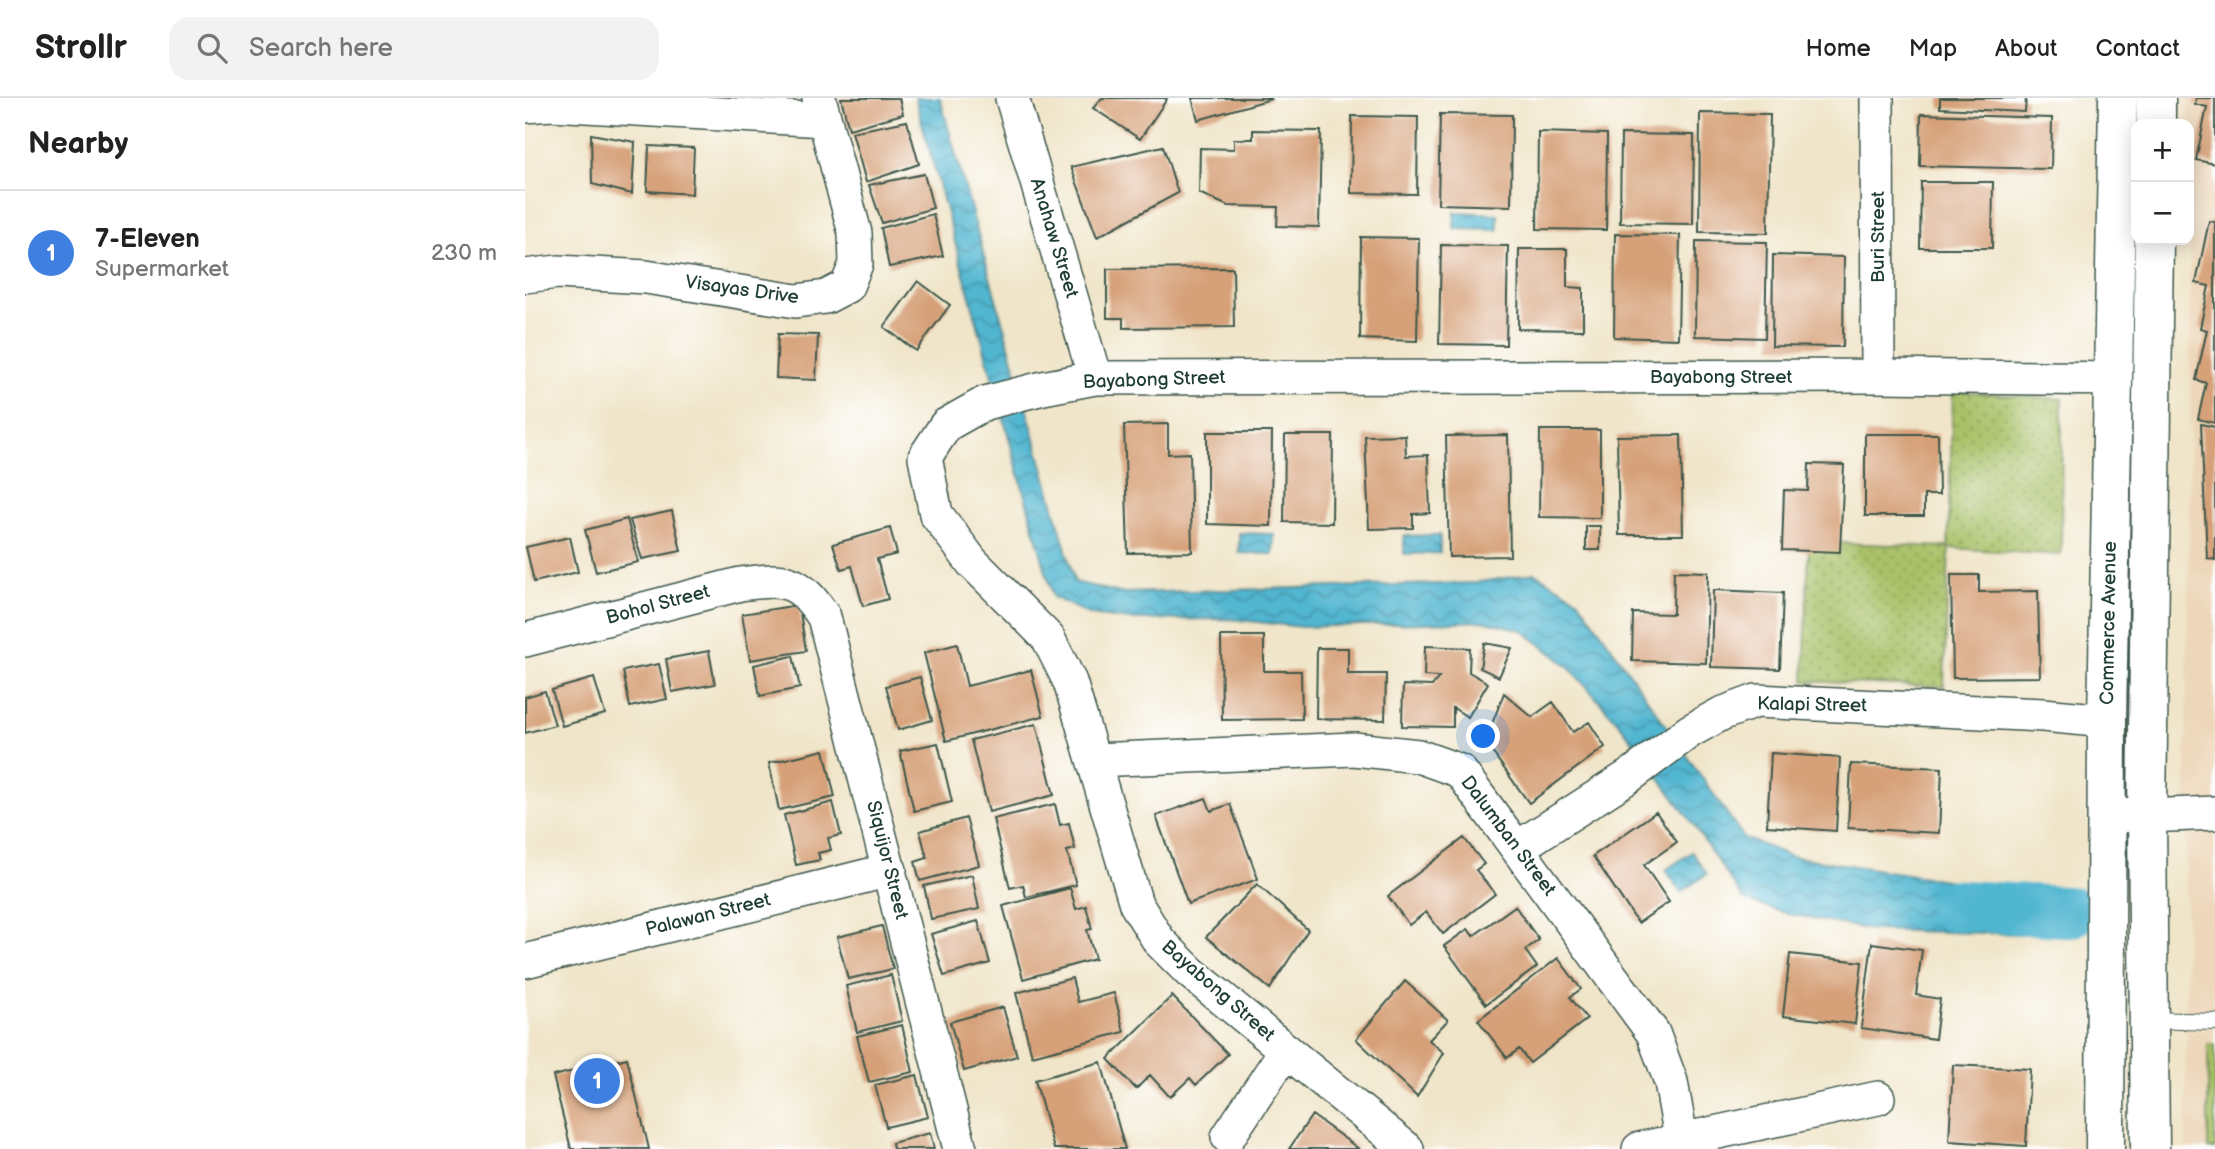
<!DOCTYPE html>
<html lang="en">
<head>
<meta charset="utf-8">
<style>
	:root { --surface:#fff; --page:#f2f2f2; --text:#222; --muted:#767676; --line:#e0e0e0; --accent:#1f6fb2 }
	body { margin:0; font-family:"Balsamiq Sans",sans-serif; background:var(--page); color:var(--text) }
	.controls { position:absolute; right:21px; top:21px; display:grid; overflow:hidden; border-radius:14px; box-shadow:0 4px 18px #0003 }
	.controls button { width:63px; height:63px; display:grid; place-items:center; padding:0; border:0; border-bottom:2px solid var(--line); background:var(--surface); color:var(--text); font:35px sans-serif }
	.you { position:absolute; left:959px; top:639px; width:24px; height:24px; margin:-18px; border:5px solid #fff; border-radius:50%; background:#1a73e8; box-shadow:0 0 0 10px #1a73e833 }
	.badge { display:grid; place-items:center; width:46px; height:46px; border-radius:50%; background:var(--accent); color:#fff; font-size:23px; font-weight:700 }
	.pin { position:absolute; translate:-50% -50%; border:4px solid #fff; box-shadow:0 2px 7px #0006 }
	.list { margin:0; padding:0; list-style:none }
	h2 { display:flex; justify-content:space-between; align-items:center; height:91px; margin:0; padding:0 28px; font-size:30px }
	h2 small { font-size:23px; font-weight:400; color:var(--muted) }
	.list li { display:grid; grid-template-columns:46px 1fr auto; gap:21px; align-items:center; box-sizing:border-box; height:126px; padding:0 28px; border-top:2px solid var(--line) }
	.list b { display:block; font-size:26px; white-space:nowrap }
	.list p { margin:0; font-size:23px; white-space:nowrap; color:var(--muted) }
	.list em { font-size:23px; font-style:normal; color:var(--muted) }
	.icon { flex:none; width:38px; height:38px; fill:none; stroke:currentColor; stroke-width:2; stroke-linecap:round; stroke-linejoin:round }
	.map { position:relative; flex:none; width:1690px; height:1051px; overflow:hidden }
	header { display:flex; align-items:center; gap:42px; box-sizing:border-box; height:98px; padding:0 35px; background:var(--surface); border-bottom:2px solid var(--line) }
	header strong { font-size:33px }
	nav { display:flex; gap:38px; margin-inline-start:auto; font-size:24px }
	.search { width:490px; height:63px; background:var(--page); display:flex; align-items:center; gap:18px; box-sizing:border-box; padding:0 24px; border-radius:21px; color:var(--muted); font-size:26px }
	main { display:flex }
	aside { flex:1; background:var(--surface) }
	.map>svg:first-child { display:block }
	.built { fill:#edd7ba }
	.green { fill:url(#green-dots); stroke:#647f4e; stroke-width:2 }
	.water { fill:url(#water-waves); stroke:#387a82; stroke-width:2 }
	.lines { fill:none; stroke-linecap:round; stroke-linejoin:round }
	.river { stroke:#51b6d0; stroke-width:51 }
	.building { fill:#d6a078 }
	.lane-casing { stroke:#3e564a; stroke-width:18 }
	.street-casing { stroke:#3e564a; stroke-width:36 }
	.secondary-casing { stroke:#3e564a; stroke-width:41 }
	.lane { stroke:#fff; stroke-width:16 }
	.street { stroke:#fff; stroke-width:33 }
	.secondary { stroke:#fff; stroke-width:38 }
	.labels { text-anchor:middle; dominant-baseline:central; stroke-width:5; stroke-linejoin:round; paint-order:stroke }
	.street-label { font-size:19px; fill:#1f3d34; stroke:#fff }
</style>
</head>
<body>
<header>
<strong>Strollr</strong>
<div class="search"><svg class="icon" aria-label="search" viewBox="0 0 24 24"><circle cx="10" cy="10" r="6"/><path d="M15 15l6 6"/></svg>Search here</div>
<nav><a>Home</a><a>Map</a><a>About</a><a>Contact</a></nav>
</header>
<main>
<aside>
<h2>Nearby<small></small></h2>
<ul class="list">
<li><span class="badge" style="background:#3f7fe0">1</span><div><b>7-Eleven</b><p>Supermarket</p></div><em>230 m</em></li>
</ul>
</aside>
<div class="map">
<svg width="1690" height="1051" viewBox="0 0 1690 1051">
	<defs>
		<pattern id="green-dots" width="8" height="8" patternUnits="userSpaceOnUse" patternTransform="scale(1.75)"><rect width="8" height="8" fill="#a9c167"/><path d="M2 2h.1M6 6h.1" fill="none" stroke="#899e56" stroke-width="1.8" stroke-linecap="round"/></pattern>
		<pattern id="water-waves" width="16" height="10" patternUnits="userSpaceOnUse" patternTransform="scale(1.75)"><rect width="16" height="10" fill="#51b6d0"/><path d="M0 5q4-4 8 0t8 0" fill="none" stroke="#4395aa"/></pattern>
	</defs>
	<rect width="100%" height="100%" fill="#fff"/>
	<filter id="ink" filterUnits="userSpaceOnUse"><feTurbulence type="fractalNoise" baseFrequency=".0143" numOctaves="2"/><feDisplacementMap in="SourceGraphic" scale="14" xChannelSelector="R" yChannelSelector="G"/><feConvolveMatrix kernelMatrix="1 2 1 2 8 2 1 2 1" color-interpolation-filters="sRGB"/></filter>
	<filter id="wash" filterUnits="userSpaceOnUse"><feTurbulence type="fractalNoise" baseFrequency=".00686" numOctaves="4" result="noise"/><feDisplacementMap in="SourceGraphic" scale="28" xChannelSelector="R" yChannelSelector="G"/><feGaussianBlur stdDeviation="1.57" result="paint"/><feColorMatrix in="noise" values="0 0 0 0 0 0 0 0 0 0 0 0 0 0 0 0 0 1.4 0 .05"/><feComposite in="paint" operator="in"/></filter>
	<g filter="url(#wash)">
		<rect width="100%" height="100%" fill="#f0e5c9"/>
		<!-- built -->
		<path class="built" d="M1663,0H1690V1051H1661V661L1666,294Z"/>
		<!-- green -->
		<path class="green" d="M1428,293L1537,301L1536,457L1424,450L1419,589L1279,583L1284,444L1423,449Z
			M1683,946H1690V1051H1683Z"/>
		<!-- water -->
		<path class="water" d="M390,0H415L550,484L595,495L949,485L1010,475L1053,501L1219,740L1265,758L1499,794L1497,836L1347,832L1263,816L1219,802L1166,723L1097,629L1044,569L997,532L960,523L777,529L705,521L604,522L565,517L528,499Z
			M930,114L973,116V132L929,131Z
			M714,435L749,436L748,456L714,455Z
			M915,437V455L879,456V438Z
			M1167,754L1182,776L1156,794L1141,772Z"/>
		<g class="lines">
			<!-- river -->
			<path class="river" d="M1428,807L1546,814"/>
		</g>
		<g id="blocks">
			<!-- building -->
			<path class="building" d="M316,0H374L378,16L324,31Z
				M577,0H640L642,1L615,41L568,10Z
				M667,0H746V1L673,22Z
				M1415,0H1501L1500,14L1415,10Z
				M1671,0H1690V66L1671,62L1682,9L1670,6Z
				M1175,15L1245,16L1243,135L1174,134Z
				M915,16L987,17L986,108L913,106Z
				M1396,16L1527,20L1526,71L1395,68Z
				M827,18L893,19L892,96L826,95Z
				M382,23L394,66L341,84L327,34Z
				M728,32L796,33L794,129L752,128L753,109L703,108L674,95L675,50L709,51V41H728Z
				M1013,34L1082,36L1081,132L1012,131Z
				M66,36L110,44L107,96L67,86Z
				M1096,36L1169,37L1168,126L1095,125Z
				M124,48L169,50L167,96L122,93Z
				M638,48L653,95L572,139L546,69Z
				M399,76L408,110L357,125L344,87Z
				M1396,84H1468L1467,150H1395Z
				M408,116L418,158L364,169L356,130Z
				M1684,123L1690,124V325L1673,321L1681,285L1671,282L1682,232L1675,230L1684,188L1671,185Z
				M1090,136L1155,137L1153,241L1089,239Z
				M836,139L894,140L892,243L835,241Z
				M1171,143L1242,144L1240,240L1170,238Z
				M916,147L983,148L981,247L914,246Z
				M994,151H1042V189L1058,190V232L993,231Z
				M1248,157L1319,159L1318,249L1247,248Z
				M708,170L709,229L598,230V220H582V171Z
				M393,183L425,207L391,253L359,229Z
				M253,236L293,237L291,282L251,280Z
				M643,326V356L665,355L667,454L603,455L599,327Z
				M1676,326L1690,329V462L1682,460Z
				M1015,332H1075V420L1014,419Z
				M682,334H747L746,428L682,426Z
				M1340,336H1413L1414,397H1399V418H1340Z
				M760,337H808L807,425L759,424Z
				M880,337L881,358L903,357L905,415L888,416V430L844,431L840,338Z
				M983,337L985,458L924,459L921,338Z
				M1156,337L1158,437H1094L1092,338Z
				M1284,366L1319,367L1315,454L1257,452L1259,392L1283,393Z
				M147,413L156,453L117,461L105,422Z
				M102,421L113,464L71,474L60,432Z
				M1061,428H1075V452H1061Z
				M365,430L372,456L352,461L363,501L338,508L327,468L316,471L308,446Z
				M45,439L53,474L9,484L1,449Z
				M1149,473L1183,474L1181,565L1107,563L1108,515L1148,516Z
				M1426,477H1454V494L1513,493L1515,579L1428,580Z
				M1188,492L1258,495L1255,571L1186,569Z
				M274,507L281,553L225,562L217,516Z
				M696,538H739V573H776L777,621L697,622Z
				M959,545L987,550L974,579L955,570Z
				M432,546L442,588L506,572L518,618L421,643L399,555Z
				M900,548L945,550L944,574L963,585L943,619L928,610V629L877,628L878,587L907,588L914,579L899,578Z
				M792,550H823V576H861L860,622L791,621Z
				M184,553L190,586L147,594L141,561Z
				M268,558L275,590L235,598L229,567Z
				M134,566L142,601L105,609L98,573Z
				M395,579L407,622L373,632L361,588Z
				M69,580L80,616L37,628L27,592Z
				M20,593L30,627L0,635V599Z
				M979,595L1007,619L1028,604L1048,634L1064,624L1080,649L1004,705L960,644Z
				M511,626L529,697L464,714L446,642Z
				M413,645L427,704L389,713L375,653Z
				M299,652L310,699L254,712L244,665Z
				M1246,655L1315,660L1311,733L1242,728Z
				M1326,666L1417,670L1414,735L1323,730Z
				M681,700L686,713L705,706L733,781L663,806L631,718Z
				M308,704L316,737L303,740L306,752L293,755L295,762L271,767L259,717Z
				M530,706L535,727L544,725L550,751L542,753L551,787L501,799L498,787L485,790L468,721Z
				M1131,714L1152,744L1119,767L1144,804L1113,825L1068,758Z
				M441,720L454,767L395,783L390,764L402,760L395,733Z
				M939,740L959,766L951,772L970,796L918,836L901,814L884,827L863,798Z
				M447,777L454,811L406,821L399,788Z
				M732,786L783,832L745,891L681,839Z
				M545,790L551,811L561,808L567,831L562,832L570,861L498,881L478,808Z
				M990,808L1014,842L1000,852L1012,869L961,906L919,848L943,831L948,838Z
				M453,823L465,865L419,878L406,836Z
				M357,828L368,871L323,881L312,839Z
				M1347,845L1397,852L1391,897L1415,901L1410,941L1336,930Z
				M1265,856L1337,864L1330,926L1258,918Z
				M1033,860L1056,891L1045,899L1062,921L1005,965L994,951L982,960L953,922Z
				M366,877L377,923L332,934L321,888Z
				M547,880L553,904L589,895L599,934L507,958L491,895Z
				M880,883L923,922L904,942L919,955L892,999L831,941Z
				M647,898L703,956L671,987L665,980L645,999L625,977L611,991L583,961Z
				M478,909L492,958L439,973L425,924Z
				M377,927L388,974L344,984L332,938Z
				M102,960L124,1051H46L28,978Z
				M576,964L600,1051H529L510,982Z
				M1428,967L1505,971L1501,1048L1424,1043Z
				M392,977L403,1019L361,1029L350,987Z
				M787,1017L834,1051H764Z
				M405,1035L409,1051H368L367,1045Z"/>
		</g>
	</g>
	<g filter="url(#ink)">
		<use href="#blocks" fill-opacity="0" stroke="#3e564a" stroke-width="2"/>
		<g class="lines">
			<!-- lane casing -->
			<g class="lane-casing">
				<path id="lane" d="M1625,922L1690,924"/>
			</g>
			<!-- street casing -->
			<g class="street-casing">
				<path id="street" d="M487,0L570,280
					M1352,0L1353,278
					M0,8L27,6L299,22
					M0,178L33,174L121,179L271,203L301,199L322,188L331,166L330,135L294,0
					M0,542L215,486C260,480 273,480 299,519L435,1051
					M569,662L829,651L893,658L935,673L1128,935L1146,984L1158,1051
					M1582,717L1622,718L1690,715
					M992,750L1106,677L1165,633L1196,616L1231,603L1518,617L1582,623
					M0,863L365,772
					M703,1039L761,952
					M882,1051L665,874L634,843L611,806L545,584L523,540L447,464L411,416L400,359L421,327L460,305L518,290L570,280L1353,278L1590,281
					M1114,1051L1353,1000"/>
			</g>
			<!-- secondary casing -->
			<g class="secondary-casing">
				<path id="secondary" d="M1631,26V0
					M1580,1051L1582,623L1593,0
					M1625,1051L1622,718L1629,142"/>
			</g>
			<!-- lane -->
			<use href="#lane" class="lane"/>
			<!-- street -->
			<use href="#street" class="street"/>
			<!-- secondary -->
			<use href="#secondary" class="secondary"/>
		</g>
	</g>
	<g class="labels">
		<!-- street labels -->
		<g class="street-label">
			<text transform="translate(1353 139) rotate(-90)">Buri Street</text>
			<text transform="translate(529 140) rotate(73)">Anahaw Street</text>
			<text transform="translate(217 192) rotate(8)">Visayas Drive</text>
			<text x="1196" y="279">Bayabong Street</text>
			<text transform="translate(629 282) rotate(-2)">Bayabong Street</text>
			<text transform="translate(133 507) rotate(-15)">Bohol Street</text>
			<text transform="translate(1584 525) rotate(-89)">Commerce Avenue</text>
			<text transform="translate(1287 607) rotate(1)">Kalapi Street</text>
			<text transform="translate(983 738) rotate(53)">Dalumban Street</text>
			<text transform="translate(362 762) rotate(76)">Siquijor Street</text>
			<text transform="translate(183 817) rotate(-14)">Palawan Street</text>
			<text transform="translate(693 893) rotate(41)">Bayabong Street</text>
		</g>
	</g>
</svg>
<div class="controls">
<button>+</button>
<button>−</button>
</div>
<div class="you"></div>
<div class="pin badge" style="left:72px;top:983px;background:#3f7fe0">1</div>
</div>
</main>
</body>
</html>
